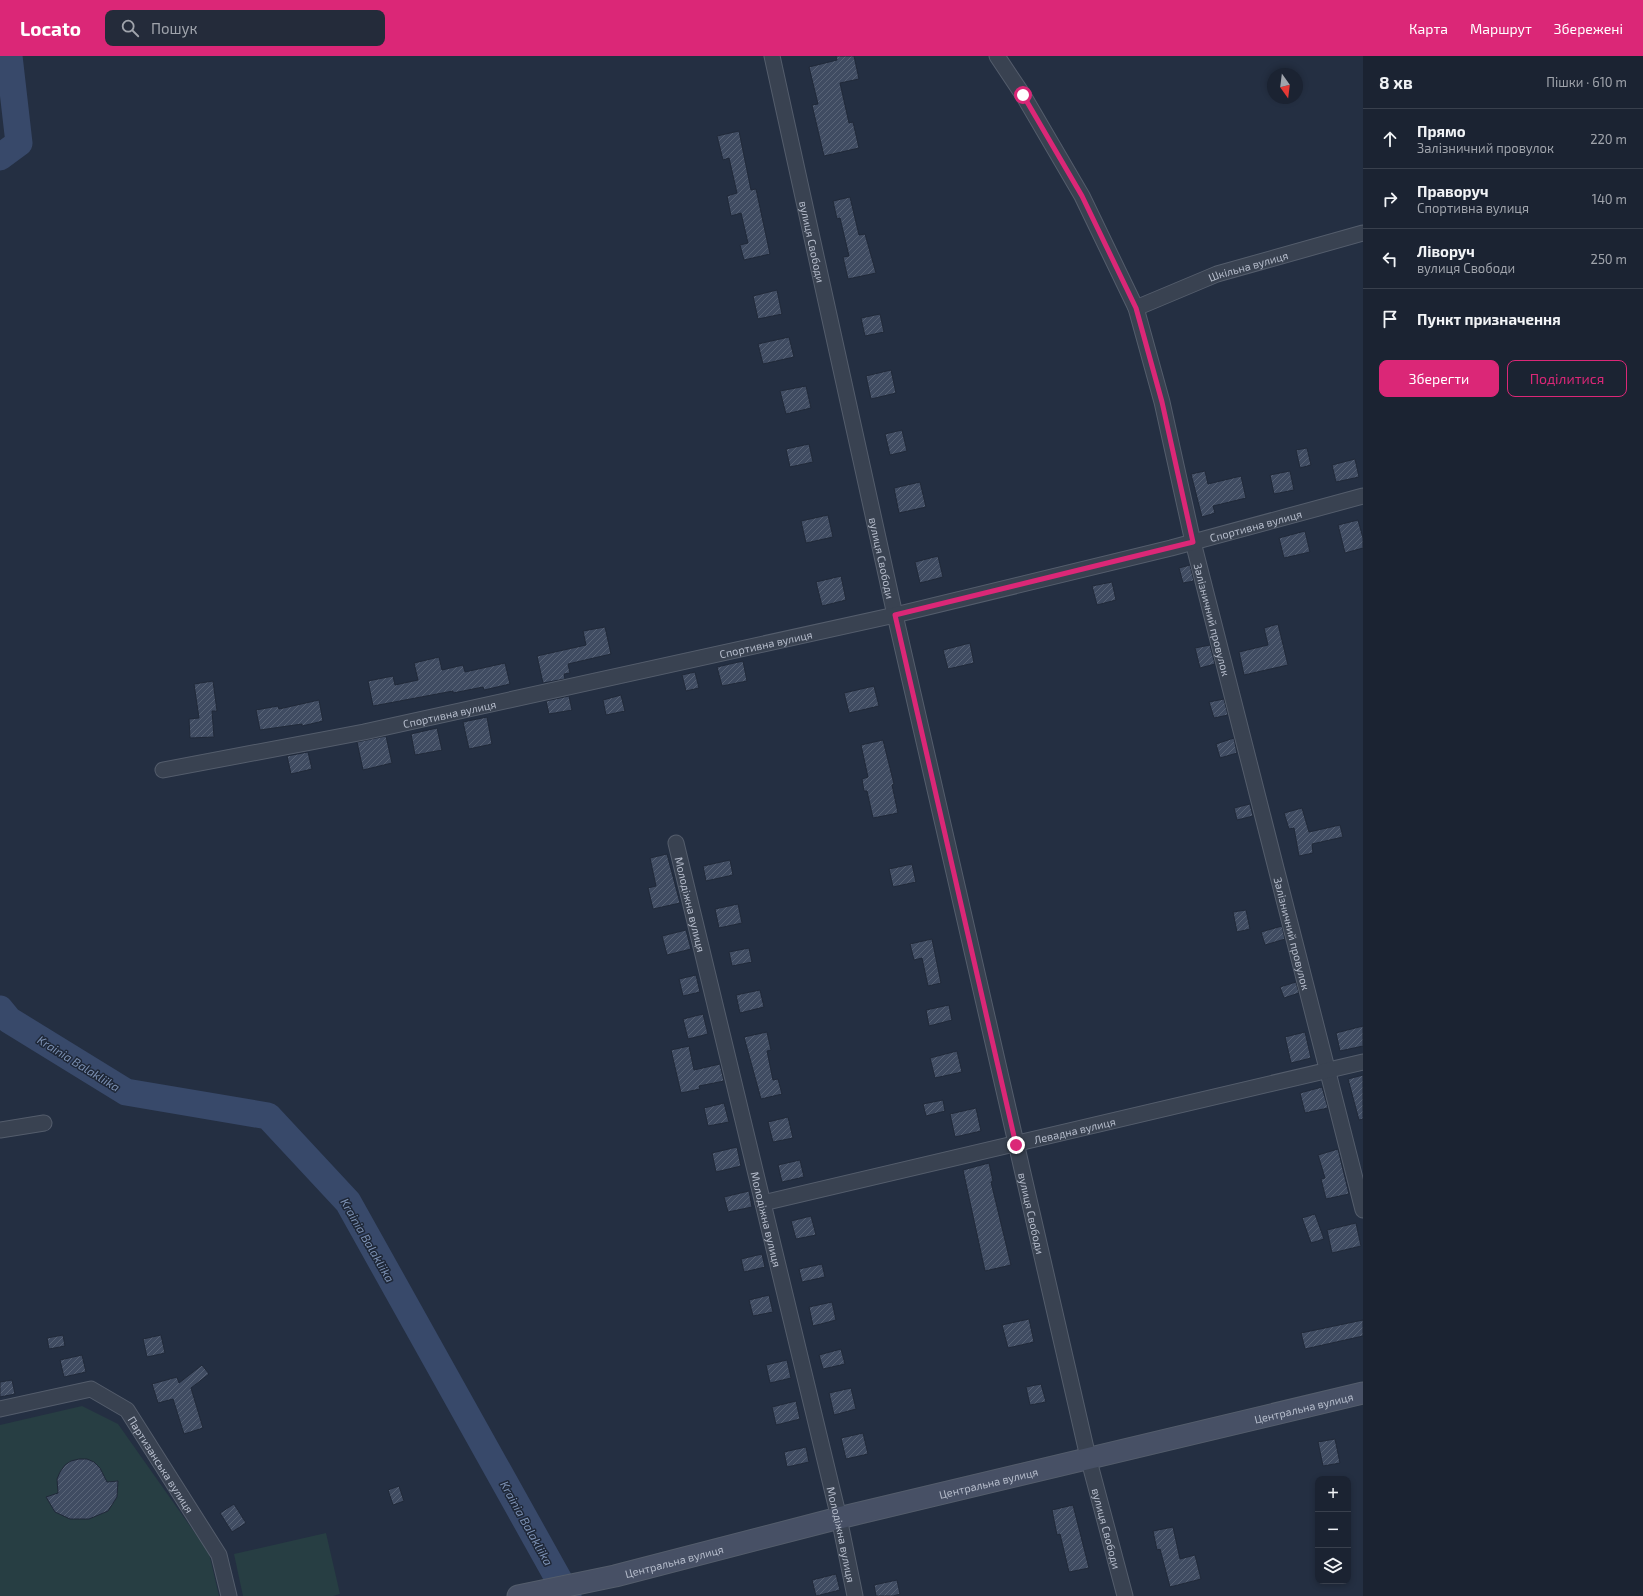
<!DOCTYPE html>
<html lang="uk">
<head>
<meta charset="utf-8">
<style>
	:root { --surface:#1b2332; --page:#242b3a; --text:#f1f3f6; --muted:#a0a4ac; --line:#39404d; --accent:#db2777 }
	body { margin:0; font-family:"Exo 2",sans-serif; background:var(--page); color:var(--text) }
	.controls { position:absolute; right:12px; bottom:12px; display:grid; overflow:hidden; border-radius:8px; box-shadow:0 2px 6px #0003 }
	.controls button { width:36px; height:36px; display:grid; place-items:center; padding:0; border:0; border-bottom:1px solid var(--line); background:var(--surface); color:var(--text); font:20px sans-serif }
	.compass { position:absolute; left:1267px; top:12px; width:36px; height:36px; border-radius:50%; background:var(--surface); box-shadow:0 2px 6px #0003; rotate:166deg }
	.stop { position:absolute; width:12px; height:12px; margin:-9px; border:3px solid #db2777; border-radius:50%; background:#fff }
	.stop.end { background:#db2777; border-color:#fff; box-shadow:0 1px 4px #0008 }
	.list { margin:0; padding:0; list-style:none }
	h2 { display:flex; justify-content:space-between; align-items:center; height:52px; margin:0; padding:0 16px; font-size:17px }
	h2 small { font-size:13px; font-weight:400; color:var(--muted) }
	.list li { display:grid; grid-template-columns:26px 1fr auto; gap:12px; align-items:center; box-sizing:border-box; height:60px; padding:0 16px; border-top:1px solid var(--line) }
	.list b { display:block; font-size:15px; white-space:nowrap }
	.list p { margin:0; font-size:13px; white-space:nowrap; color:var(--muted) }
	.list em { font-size:13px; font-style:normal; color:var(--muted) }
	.actions { display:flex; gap:8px; padding:12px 16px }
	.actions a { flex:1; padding:9px 0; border:1px solid var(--accent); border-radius:8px; text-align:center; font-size:14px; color:var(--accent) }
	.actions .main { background:var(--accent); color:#fff }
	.icon { flex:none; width:22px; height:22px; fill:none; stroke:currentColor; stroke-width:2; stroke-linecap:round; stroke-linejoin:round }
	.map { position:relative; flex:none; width:1363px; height:1540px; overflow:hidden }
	header { display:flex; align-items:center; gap:24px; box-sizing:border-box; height:56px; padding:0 20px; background:var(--accent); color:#fff }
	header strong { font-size:19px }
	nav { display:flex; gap:22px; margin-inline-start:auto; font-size:14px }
	.search { width:280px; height:36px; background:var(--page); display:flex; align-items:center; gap:10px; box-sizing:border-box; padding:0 14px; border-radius:8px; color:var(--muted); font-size:15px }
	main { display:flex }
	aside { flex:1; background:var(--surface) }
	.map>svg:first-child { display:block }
	.green { fill:#273e43 }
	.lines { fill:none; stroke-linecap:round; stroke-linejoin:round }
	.river { stroke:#38496a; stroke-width:27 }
	.building { fill:url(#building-hatch); stroke:#202939 }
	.street-casing { stroke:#545d6c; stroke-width:17 }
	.secondary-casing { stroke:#545d6c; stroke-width:23 }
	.street { stroke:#394251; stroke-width:15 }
	.secondary { stroke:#475065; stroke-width:21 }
	.route { stroke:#db2777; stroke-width:5 }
	.labels { text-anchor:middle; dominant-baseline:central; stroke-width:3; stroke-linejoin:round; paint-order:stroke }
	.street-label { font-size:11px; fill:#b6bdcc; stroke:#1e2737 }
	.water-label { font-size:12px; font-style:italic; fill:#7c91b4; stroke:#1e2737 }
</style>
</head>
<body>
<header>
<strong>Locato</strong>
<div class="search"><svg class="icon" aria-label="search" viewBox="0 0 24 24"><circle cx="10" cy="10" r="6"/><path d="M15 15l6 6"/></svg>Пошук</div>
<nav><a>Карта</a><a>Маршрут</a><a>Збережені</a></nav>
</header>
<main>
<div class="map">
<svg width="1363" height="1540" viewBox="0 0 1363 1540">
	<defs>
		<pattern id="building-hatch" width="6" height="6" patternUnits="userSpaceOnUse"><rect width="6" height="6" fill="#404c62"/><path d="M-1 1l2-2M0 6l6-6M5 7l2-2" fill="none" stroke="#596477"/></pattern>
	</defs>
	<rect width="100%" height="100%" fill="#242f42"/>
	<!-- green -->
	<path class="green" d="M82,1350L118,1368L209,1497L219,1540H0V1369Z
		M326,1477L340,1538L333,1540H243L234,1498Z"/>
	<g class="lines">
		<!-- river -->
		<path class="river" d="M0,101L19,87L9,0
			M0,953L9,964L126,1036L268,1060L348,1146L568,1540"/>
	</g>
	<!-- building -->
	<path class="building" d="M836,0H854L859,23L840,27L849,67L853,66L859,92L824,100L812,49L818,48L809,11L837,4Z
		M739,75L751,134L756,133L770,198L744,204L740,189L748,187L741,157L731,160L727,140L737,137L729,102L723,104L717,80Z
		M850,141L859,179L865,178L876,217L848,223L843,201L849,200L840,162L837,163L833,145Z
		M777,234L782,258L758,263L753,240Z
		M880,258L884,276L865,280L861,262Z
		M789,281L794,301L763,308L758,288Z
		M891,314L896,337L871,343L866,320Z
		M806,330L811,352L786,358L780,335Z
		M902,374L907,395L890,399L885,378Z
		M809,388L813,406L790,411L786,393Z
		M1307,392L1311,409L1300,412L1296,394Z
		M1355,403L1359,421L1336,426L1332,409Z
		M1205,415L1208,428L1241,420L1246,442L1213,450L1215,457L1202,461L1191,418Z
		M1290,415L1294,434L1274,438L1270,419Z
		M920,426L926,451L899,457L894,432Z
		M828,459L833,481L806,487L801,465Z
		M1358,464L1363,482V492L1345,497L1338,469Z
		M1305,475L1310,496L1284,502L1279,482Z
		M938,500L943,521L920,527L915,506Z
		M1190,509L1194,525L1183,527L1179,512Z
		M841,520L846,544L822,550L816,526Z
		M1112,526L1116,544L1097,549L1092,530Z
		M1278,568L1288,609L1244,619L1239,596L1268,589L1264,572Z
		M605,571L611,598L568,608L570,617L564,618L565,623L543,627L537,600L586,589L583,575Z
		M970,587L974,607L948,613L943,594Z
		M1210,589L1215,608L1200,612L1195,592Z
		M439,601L442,614L463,609L465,616L505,607L510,628L484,634L483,631L453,637V635L373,650L368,625L393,620L395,629L418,624L414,607Z
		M743,605L747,625L722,630L717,611Z
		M695,616L699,632L686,635L682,619Z
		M213,625L217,655H212L214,681L190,682L189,663L199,662L194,628Z
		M874,630L879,650L849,657L844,637Z
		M621,639L625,655L606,659L603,644Z
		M569,640L572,654L549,658L546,645Z
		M1224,643L1228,659L1214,662L1209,646Z
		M319,644L323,665L302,670V668L260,674L256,654L278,650L279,653Z
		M487,661L492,688L469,693L463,666Z
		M437,672L442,694L415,699L411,678Z
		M386,680L392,707L363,714L357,686Z
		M1234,682L1237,697L1220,702L1216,688Z
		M883,684L894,728L892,729L898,757L873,762L867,735H864L862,723L868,721L861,689Z
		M308,696L312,713L291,718L287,700Z
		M1250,748L1253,760L1237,764L1234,752Z
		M1302,752L1309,776L1340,769L1343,781L1312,788L1313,797L1299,800L1294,772L1289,773L1284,757Z
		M667,798L680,847L653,853L648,832L656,830L650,802Z
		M730,804L733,819L706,825L703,810Z
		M912,808L916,826L893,831L889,813Z
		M738,848L742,867L719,872L715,853Z
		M1246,854L1250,873L1237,876L1233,856Z
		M1282,870L1285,883L1265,889L1261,876Z
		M686,874L691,893L667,899L662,880Z
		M932,883L941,927L928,930L922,902L914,904L910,888Z
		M749,892L752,906L732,910L729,896Z
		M696,919L700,936L683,940L679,923Z
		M1296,926L1299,937L1284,942L1280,931Z
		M760,934L764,951L740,957L736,939Z
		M949,949L952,964L929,970L926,954Z
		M703,958L708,978L688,983L683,963Z
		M1363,970V990L1340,995L1336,977Z
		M767,976L771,994L767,995L773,1024L778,1023L782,1038L761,1043L744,981Z
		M1305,976L1311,1002L1291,1007L1285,981Z
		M689,990L694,1014L720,1008L724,1025L699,1030L700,1033L681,1037L671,994Z
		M957,995L962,1016L935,1022L930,1002Z
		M1363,1019V1063L1359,1064L1348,1023Z
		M1322,1031L1328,1052L1305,1057L1300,1037Z
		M943,1044L945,1055L926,1060L923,1048Z
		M724,1047L729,1066L708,1070L704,1052Z
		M976,1052L981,1075L955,1081L950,1058Z
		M788,1061L793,1082L773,1086L768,1066Z
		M737,1091L741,1110L716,1116L712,1097Z
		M1338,1093L1349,1138L1326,1143L1321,1123L1325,1122L1318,1099Z
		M800,1104L804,1121L782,1126L778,1109Z
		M989,1107L993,1125L991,1126L1011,1209L985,1215L963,1114Z
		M749,1135L752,1151L728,1156L724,1141Z
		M1315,1158L1324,1183L1311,1187L1302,1162Z
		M811,1160L816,1179L796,1183L791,1165Z
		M1356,1167L1361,1190L1332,1197L1327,1174Z
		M762,1198L765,1211L744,1216L741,1203Z
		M822,1208L825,1221L802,1226L799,1213Z
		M769,1239L773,1256L753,1260L749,1244Z
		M832,1246L836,1264L813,1270L809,1251Z
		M1029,1263L1034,1286L1008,1292L1002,1269Z
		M1363,1264V1280L1305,1293L1301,1277Z
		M63,1279L65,1290L49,1293L47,1282Z
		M161,1279L165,1297L147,1301L143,1283Z
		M841,1293L845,1308L823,1313L819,1299Z
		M82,1299L86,1316L64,1321L60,1304Z
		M787,1304L791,1322L770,1327L766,1309Z
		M202,1309L209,1318L191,1332L203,1372L184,1378L173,1343L158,1347L152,1328L177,1321L179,1327Z
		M12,1324L15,1338L0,1341V1326Z
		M1041,1328L1046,1346L1030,1349L1026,1331Z
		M851,1332L856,1353L834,1359L829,1337Z
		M796,1345L800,1363L776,1369L772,1351Z
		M863,1377L868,1398L846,1403L841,1382Z
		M1335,1383L1340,1407L1323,1410L1318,1386Z
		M806,1391L809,1406L787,1411L784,1396Z
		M79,1403H87L94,1406L100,1412L107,1426L118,1425L117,1441L108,1455L89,1463H70L55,1456L46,1441L58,1437L57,1423L60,1416L65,1409L71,1405Z
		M399,1430L404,1445L393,1449L388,1434Z
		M234,1448L246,1467L232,1476L220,1457Z
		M1073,1449L1089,1512L1069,1516L1060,1478L1057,1479L1052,1454Z
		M1173,1471L1180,1503L1195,1499L1201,1523L1170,1531L1160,1493L1157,1494L1153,1475Z
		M836,1518L840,1534L816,1540L812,1524Z
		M897,1524L900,1538L893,1540H876L874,1529Z"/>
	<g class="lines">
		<!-- street casing -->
		<g class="street-casing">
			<g id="street">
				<path id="s1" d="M772,0L895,559L1088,1401L1125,1540"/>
				<path id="s2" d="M997,0L1023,39L1082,140L1136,252L1162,346L1193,486L1363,1154"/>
				<path id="s3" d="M1136,252L1217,218L1363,177"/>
				<path id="s4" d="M163,714L364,676L895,559L1171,492L1363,440"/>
				<path id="s5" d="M676,787L839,1462L855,1540"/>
				<path d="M0,1074L44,1067"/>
				<path id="s6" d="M763,1147L1363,1006"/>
				<path id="s7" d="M0,1353L91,1333L127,1354L219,1499L229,1540"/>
			</g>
		</g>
		<!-- secondary casing -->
		<g class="secondary-casing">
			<g id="secondary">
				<path id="s8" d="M518,1540L615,1520L839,1462L1363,1337"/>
			</g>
		</g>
		<!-- street -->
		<use href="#street" class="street"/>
		<!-- secondary -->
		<use href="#secondary" class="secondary"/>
	</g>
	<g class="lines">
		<!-- route -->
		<path class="route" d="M1016,1089L895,559L1193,486L1162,346L1136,252L1082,140L1023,39"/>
	</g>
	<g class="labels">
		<!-- street labels -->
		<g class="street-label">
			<text stroke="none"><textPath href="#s1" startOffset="190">вулиця Свободи</textPath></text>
			<text stroke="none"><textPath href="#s3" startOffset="120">Шкільна вулиця</textPath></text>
			<text stroke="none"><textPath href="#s4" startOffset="1120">Спортивна вулиця</textPath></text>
			<text stroke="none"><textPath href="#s1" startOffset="514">вулиця Свободи</textPath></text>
			<text stroke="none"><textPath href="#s2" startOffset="609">Залізничний провулок</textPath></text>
			<text stroke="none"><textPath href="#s4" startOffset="616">Спортивна вулиця</textPath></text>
			<text stroke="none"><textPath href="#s4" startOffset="292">Спортивна вулиця</textPath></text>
			<text stroke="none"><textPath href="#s5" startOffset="63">Молодіжна вулиця</textPath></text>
			<text stroke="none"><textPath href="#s2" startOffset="933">Залізничний провулок</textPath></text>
			<text stroke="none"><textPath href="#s6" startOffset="320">Левадна вулиця</textPath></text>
			<text stroke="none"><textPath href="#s1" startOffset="1186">вулиця Свободи</textPath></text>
			<text stroke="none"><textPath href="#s5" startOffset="387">Молодіжна вулиця</textPath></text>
			<text stroke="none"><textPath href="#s8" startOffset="808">Центральна вулиця</textPath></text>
			<text stroke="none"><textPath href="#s7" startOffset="199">Партизанська вулиця</textPath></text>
			<text stroke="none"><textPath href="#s8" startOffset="484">Центральна вулиця</textPath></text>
			<text stroke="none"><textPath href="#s1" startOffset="1510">вулиця Свободи</textPath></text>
			<text stroke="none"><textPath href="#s5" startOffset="711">Молодіжна вулиця</textPath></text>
			<text stroke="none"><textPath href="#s8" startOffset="160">Центральна вулиця</textPath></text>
		</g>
		<!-- water labels -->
		<g class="water-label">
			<text transform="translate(79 1007) rotate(32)">Krainia Balakliika</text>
			<text transform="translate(368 1184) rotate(60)">Krainia Balakliika</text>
			<text transform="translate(527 1467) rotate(61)">Krainia Balakliika</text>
		</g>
	</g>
</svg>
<div class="controls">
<button>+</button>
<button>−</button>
<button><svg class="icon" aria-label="layers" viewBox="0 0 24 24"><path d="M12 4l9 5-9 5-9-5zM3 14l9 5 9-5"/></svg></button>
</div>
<svg class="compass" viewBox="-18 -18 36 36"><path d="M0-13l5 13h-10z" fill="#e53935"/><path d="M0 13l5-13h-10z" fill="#a0a4ac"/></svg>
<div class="stop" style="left:1023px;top:39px"></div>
<div class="stop end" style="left:1016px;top:1089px"></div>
</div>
<aside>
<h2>8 хв<small>Пішки · 610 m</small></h2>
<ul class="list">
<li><svg class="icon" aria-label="ahead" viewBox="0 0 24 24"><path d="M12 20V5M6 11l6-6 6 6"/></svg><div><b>Прямо</b><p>Залізничний провулок</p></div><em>220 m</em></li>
<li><svg class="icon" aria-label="right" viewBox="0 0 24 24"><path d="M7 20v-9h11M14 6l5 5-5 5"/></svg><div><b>Праворуч</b><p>Спортивна вулиця</p></div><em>140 m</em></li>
<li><svg class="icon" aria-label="left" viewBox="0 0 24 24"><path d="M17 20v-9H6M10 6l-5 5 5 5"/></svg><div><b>Ліворуч</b><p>вулиця Свободи</p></div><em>250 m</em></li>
<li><svg class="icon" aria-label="arrive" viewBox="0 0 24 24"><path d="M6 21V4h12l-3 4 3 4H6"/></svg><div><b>Пункт призначення</b></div></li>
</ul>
<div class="actions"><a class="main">Зберегти</a><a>Поділитися</a></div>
</aside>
</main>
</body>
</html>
